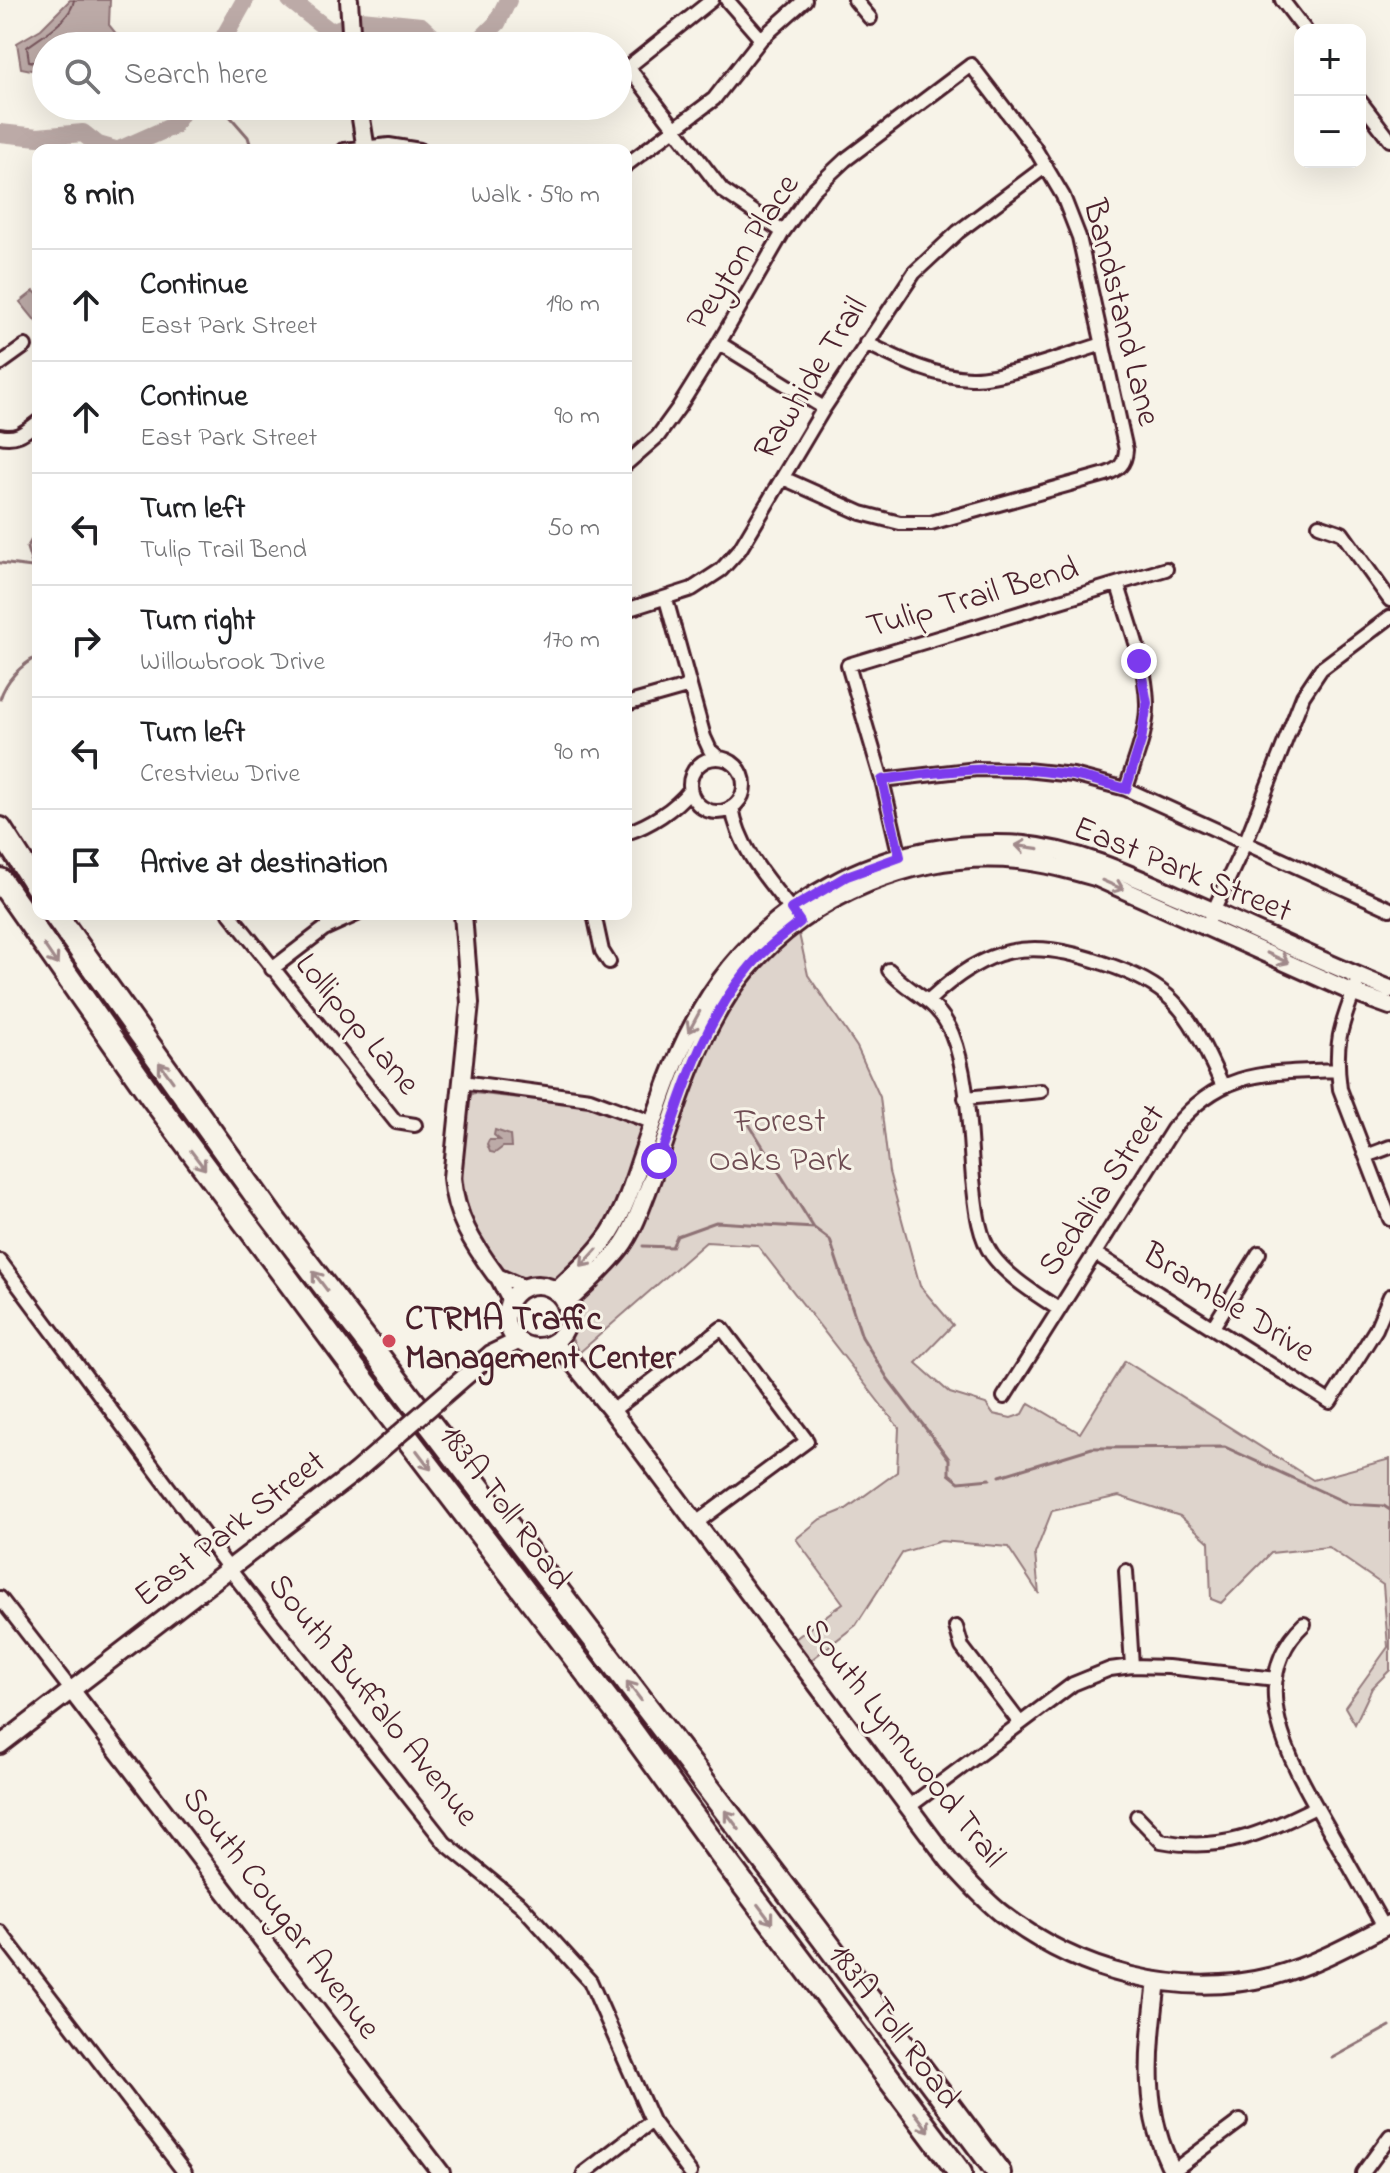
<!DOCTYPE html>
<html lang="en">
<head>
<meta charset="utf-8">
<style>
	:root { --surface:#fff; --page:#f2f2f2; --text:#202124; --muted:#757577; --line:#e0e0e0 }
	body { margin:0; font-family:"Indie Flower",sans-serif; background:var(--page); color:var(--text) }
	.controls { position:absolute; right:24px; top:24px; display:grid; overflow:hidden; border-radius:16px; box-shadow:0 8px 32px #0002 }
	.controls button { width:72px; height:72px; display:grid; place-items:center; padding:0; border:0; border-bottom:2px solid var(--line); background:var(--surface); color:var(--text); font:40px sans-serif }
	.stop { position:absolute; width:24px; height:24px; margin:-18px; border:6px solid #7c3aed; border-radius:50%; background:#fff }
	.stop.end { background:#7c3aed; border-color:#fff; box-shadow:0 2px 8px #0008 }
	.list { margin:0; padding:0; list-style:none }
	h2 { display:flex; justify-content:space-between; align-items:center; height:104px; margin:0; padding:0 32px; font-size:34px }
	h2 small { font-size:26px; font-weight:400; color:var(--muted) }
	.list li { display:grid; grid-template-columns:52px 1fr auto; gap:24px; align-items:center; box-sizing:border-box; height:112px; padding:0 32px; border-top:2px solid var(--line) }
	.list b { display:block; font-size:30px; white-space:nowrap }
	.list p { margin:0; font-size:26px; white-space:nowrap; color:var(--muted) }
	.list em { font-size:26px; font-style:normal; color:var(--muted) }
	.icon { flex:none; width:44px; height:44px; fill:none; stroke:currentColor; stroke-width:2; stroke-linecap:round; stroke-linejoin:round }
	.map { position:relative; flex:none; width:1390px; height:2173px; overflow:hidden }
	.search { position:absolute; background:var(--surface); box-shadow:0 8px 32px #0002; left:32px; top:32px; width:600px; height:88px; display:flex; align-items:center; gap:20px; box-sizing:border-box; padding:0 28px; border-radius:44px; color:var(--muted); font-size:30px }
	.panel { position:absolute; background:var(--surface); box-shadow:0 8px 32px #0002; left:32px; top:144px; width:600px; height:776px; border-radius:16px }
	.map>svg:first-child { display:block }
	.green { fill:#ded4cc; stroke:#947a7c; stroke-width:2 }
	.water { fill:#bcaaa7; stroke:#8e7275; stroke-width:2 }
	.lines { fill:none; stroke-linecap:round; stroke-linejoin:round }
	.shore { stroke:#78575d; stroke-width:2 }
	.stream { stroke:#8e7275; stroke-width:3 }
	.river { stroke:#bcaaa7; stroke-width:18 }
	.street-casing { stroke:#4a1f2b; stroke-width:18 }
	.secondary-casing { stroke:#4a1f2b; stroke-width:22 }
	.highway-casing { stroke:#4a1f2b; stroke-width:28 }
	.street { stroke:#f7f3e8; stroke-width:12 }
	.secondary { stroke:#f7f3e8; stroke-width:16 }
	.highway { stroke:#f7f3e8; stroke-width:22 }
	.secondary-bridge-casing { stroke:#4a1f2b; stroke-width:22; stroke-linecap:butt }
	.secondary-bridge { stroke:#f7f3e8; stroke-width:16 }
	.oneway { stroke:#a0898a }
	.route { stroke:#7c3aed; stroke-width:10 }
	.poi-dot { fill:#d1495b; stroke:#f7f3e8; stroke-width:3 }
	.labels { text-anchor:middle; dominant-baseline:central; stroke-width:6; stroke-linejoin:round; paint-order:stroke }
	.street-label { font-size:34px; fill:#4a1f2b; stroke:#f7f3e8 }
	.park-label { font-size:34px; fill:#6f4c53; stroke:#f7f3e8 }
	.poi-label { font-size:34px; font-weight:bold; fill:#4a1f2b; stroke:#f7f3e8; text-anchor:start }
</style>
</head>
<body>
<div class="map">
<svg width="1390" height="2173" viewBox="0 0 1390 2173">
	<rect width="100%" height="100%" fill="#f7f3e8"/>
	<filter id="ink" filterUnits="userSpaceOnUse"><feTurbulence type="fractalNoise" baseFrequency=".0125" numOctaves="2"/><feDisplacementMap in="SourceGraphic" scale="16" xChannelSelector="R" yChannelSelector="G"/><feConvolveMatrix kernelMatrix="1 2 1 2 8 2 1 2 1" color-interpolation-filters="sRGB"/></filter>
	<g filter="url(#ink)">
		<!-- green -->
		<path class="green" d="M798,929L808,975L857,1047L880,1097L889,1172L920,1286L953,1325L916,1363L950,1393L986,1404L993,1414L1011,1418L1023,1414L1029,1403L1080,1433L1125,1361L1313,1480L1390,1459V1670L1372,1688L1355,1724L1345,1707L1388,1647L1383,1585L1328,1547L1271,1553L1221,1603L1211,1599L1209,1542L1180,1516L1119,1496L1052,1511L1035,1554L1039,1594L1008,1547L941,1541L903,1552L856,1625L811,1660L795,1639L843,1603L796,1539L819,1520L846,1509L897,1472L899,1428L757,1245L706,1242L579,1353L571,1337L574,1303L616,1259L701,1051L751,973Z
			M473,1093L592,1106L644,1125L617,1213L593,1246L556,1281L511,1278C500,1268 493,1255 485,1243C453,1192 462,1153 469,1097Z"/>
		<!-- water -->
		<path class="water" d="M70,0H110L109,25L126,46H46V73L21,68L17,43L41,29Z
			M34,291L38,295V324L20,302Z
			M495,1130L510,1135L511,1147H503L495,1153L490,1152L487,1144L489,1140H500L494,1135Z"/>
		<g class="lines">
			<!-- shore -->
			<path class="shore" d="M46,65L29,61L27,47C42,36 71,20 74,0"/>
			<!-- stream -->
			<path class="stream" d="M221,106L248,137L252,150
				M38,529L27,548L38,583
				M0,563L32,567
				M0,699C6,680 21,665 38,656
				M747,1121L814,1228L830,1240L862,1337L888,1379L949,1459V1474L959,1482L990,1479
				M643,1246L672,1247L677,1236L716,1222L814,1228
				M1000,1476L1092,1448L1225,1447L1349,1504L1384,1506L1390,1510
				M1332,2058L1390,2026"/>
			<!-- river -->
			<path class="river" d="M290,0L331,32L361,20L421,26L437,41L456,45L480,40L497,23L508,0
				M219,46L245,0
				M0,133L38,137L83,133L98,145L115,150
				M119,150L173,126L186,106"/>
			<!-- street casing -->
			<g class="street-casing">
				<path id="street" d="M712,0L628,67L722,190L783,232
					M727,0L761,39
					M855,0L870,18
					M1282,0L1305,30
					M1360,101L1390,140
					M344,150L389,145L420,150
					M626,165L714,99L761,39L805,0
					M719,343L824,408
					M866,343C899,359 933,377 971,378C1003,379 1070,354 1103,344
					M0,364L25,346
					M0,436C17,440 25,432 38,422
					M626,464L658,436L679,407L719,343L783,232L813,190L845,160L971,65L1034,147L1063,196L1079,237L1126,450C1125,465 1119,469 1106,474L931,523H900L861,513L783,478
					M1319,525L1342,533L1390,600
					M1118,585C1129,623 1146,664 1147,703C1148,731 1134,762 1126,789
					M666,599L704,737L710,750L719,758
					M626,610L692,589L721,570L740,549L824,408L914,273L958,232L1046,166
					M626,704L690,686
					M690 785a27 27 0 1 1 54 0a27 27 0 1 1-54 0Z
					M882,780L977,769L1026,770L1073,775L1126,789L1390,909
					M732,807C739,851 770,882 796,916
					M626,833C650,825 675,809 690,790
					M900,857L882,780L848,665L1166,569
					M230,914L396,1122L415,1125
					M594,914L602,951L609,962
					M1207,925L1246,841L1303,696L1321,669L1390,617
					M272,969L324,929L357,914
					M889,970C911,996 937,997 952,1034C969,1076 969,1134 973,1179C976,1204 977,1233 992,1255C1009,1278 1035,1293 1058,1309
					M1356,986C1340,1027 1334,1045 1340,1089L1390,1219
					M929,1000C987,946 1029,937 1103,963C1128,971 1154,982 1173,1001C1196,1024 1209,1058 1223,1086
					M462,1082L590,1099L654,1123
					M965,1098L1041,1091
					M1366,1156L1390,1147
					M1096,1254L1330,1402L1376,1329L1390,1296
					M0,1261L230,1570L445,1843L521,1905L590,1981L652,2121L690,2173
					M495,1274L525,1287
					M495,1274L509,1301
					M1213,1327L1259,1253
					M1004,1397L1173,1129C1221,1069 1266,1073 1337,1070
					M612,1411L722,1328L807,1441L696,1523
					M1126,1571L1132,1666
					M0,1598L72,1691
					M1304,1624C1240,1684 1296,1771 1330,1831C1348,1863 1366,1895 1384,1927
					M956,1627L962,1647L1020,1723
					M910,1806L1073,1684L1110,1669L1132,1666L1168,1667L1276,1679
					M1137,1816L1161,1841C1223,1853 1262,1833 1316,1807
					M0,1932L185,2173
					M1173,2171L1240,2121
					M584,2173L652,2121
					M1363,2173L1390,2136"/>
			</g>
			<!-- secondary casing -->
			<g class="secondary-casing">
				<path id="secondary" d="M349,0L352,46
					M359,106L366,150
					M463,914L470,1003L452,1178C455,1216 473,1244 495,1274
					M506 1316a31 31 0 1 1 62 0a31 31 0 1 1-62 0Z
					M556,1291C575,1273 595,1255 610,1233C624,1211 632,1186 640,1161C656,1115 670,1068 693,1025C724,965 771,917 831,885C888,853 959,840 1024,845C1076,850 1127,873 1174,894C1246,925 1317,960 1390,989
					M566,1303C585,1285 605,1268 621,1247C633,1231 640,1210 647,1192C665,1145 678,1095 699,1049C711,1022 727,994 746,971C810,894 919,850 1018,860C1045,863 1070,870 1095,877L1354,993L1390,1006
					M549,1345L565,1353L612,1411L949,1861C966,1879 982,1898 1001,1913C1077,1972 1178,2000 1273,1976C1314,1965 1352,1944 1390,1924
					M482,1362L491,1354L518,1341
					M72,1691L441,2173
					M0,1745L354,1473
					M1157,1981C1149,2048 1140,2111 1174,2173"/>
			</g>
			<!-- highway casing -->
			<g class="highway-casing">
				<path id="highway" d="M0,829L38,888
					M0,880L152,1097L346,1358L632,1732L719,1852L960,2173
					M55,914L271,1216L814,1926L999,2173"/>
			</g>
			<!-- street -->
			<use href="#street" class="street"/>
			<!-- secondary -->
			<use href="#secondary" class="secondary"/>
			<!-- highway -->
			<use href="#highway" class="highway"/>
			<!-- secondary-bridge casing -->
			<g class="secondary-bridge-casing">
				<path id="secondary-bridge" d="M354,1473L482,1362"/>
			</g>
			<!-- secondary-bridge -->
			<use href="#secondary-bridge" class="secondary-bridge"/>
		</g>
		<!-- one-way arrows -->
		<defs><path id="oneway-shaft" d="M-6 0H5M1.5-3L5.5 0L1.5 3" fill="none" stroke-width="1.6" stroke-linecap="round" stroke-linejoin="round" transform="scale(2)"/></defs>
		<g class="oneway">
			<use href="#oneway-shaft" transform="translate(1027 847) rotate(-172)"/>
			<use href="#oneway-shaft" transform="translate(1113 885) rotate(23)"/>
			<use href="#oneway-shaft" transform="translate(51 955) rotate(56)"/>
			<use href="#oneway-shaft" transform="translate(1278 958) rotate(25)"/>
			<use href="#oneway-shaft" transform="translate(694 1022) rotate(118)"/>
			<use href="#oneway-shaft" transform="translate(166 1072) rotate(-126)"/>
			<use href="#oneway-shaft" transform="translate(198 1160) rotate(53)"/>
			<use href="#oneway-shaft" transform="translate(589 1258) rotate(132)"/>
			<use href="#oneway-shaft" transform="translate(320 1281) rotate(-127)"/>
			<use href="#oneway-shaft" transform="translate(424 1460) rotate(53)"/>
			<use href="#oneway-shaft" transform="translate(634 1691) rotate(-127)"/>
			<use href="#oneway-shaft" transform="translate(732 1820) rotate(-127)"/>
			<use href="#oneway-shaft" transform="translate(765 1914) rotate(53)"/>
			<use href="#oneway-shaft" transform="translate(922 2122) rotate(53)"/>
		</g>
	</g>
	<g class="lines" filter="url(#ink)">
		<!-- route -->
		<path class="route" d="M659,1161C682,1096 701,1026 746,972C761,952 781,937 800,922L791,909L847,876L900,857L882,780C945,770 1008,764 1072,775C1090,778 1108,784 1126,789L1141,741L1147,703L1139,661"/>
	</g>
	<!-- markers -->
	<circle class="poi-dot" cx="389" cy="1341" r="8"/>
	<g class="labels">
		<!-- street labels -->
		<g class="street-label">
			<text transform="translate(744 253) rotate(-57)">Peyton Place</text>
			<text transform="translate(1120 313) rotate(76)">Bandstand Lane</text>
			<text transform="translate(812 379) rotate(-58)">Rawhide Trail</text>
			<text transform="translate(973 599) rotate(-16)">Tulip Trail Bend</text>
			<text transform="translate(1182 871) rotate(22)">East Park Street</text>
			<text transform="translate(356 1025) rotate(50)">Lollipop Lane</text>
			<text transform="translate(1103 1191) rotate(-56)">Sedalia Street</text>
			<text transform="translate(1228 1304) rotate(32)">Bramble Drive</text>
			<text transform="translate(504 1508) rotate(53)">183A Toll Road</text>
			<text transform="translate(231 1530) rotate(-38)">East Park Street</text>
			<text transform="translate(372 1701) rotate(51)">South Buffalo Avenue</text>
			<text transform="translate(903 1744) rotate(52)">South Lynnwood Trail</text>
			<text transform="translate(280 1914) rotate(53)">South Cougar Avenue</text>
			<text transform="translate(893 2027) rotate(53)">183A Toll Road</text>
		</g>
		<!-- park labels -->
		<g class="park-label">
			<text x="780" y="1123">Forest<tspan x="780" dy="39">Oaks Park</tspan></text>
		</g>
		<!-- poi labels -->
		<g class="poi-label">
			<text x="405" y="1321">CTRMA Traffic<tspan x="405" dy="39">Management Center</tspan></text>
		</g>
	</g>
</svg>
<div class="controls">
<button>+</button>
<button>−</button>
</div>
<div class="stop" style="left:659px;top:1161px"></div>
<div class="stop end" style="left:1139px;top:661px"></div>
<div class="search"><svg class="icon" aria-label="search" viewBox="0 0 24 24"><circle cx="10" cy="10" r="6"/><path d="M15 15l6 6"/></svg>Search here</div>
<section class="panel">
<h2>8 min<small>Walk · 590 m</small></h2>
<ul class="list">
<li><svg class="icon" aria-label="ahead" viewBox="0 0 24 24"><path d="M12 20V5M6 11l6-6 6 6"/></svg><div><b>Continue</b><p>East Park Street</p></div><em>190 m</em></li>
<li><svg class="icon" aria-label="ahead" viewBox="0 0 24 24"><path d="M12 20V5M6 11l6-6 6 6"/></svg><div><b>Continue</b><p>East Park Street</p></div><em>90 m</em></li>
<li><svg class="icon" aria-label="left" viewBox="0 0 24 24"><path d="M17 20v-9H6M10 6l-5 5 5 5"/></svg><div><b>Turn left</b><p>Tulip Trail Bend</p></div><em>50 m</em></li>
<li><svg class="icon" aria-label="right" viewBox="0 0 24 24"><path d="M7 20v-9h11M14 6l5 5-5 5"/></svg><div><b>Turn right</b><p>Willowbrook Drive</p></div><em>170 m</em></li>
<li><svg class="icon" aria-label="left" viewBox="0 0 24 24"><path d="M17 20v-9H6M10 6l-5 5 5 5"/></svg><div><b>Turn left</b><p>Crestview Drive</p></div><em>90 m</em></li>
<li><svg class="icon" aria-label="arrive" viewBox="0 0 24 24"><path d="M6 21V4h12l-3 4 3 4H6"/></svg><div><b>Arrive at destination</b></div></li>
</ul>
</section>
</div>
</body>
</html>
